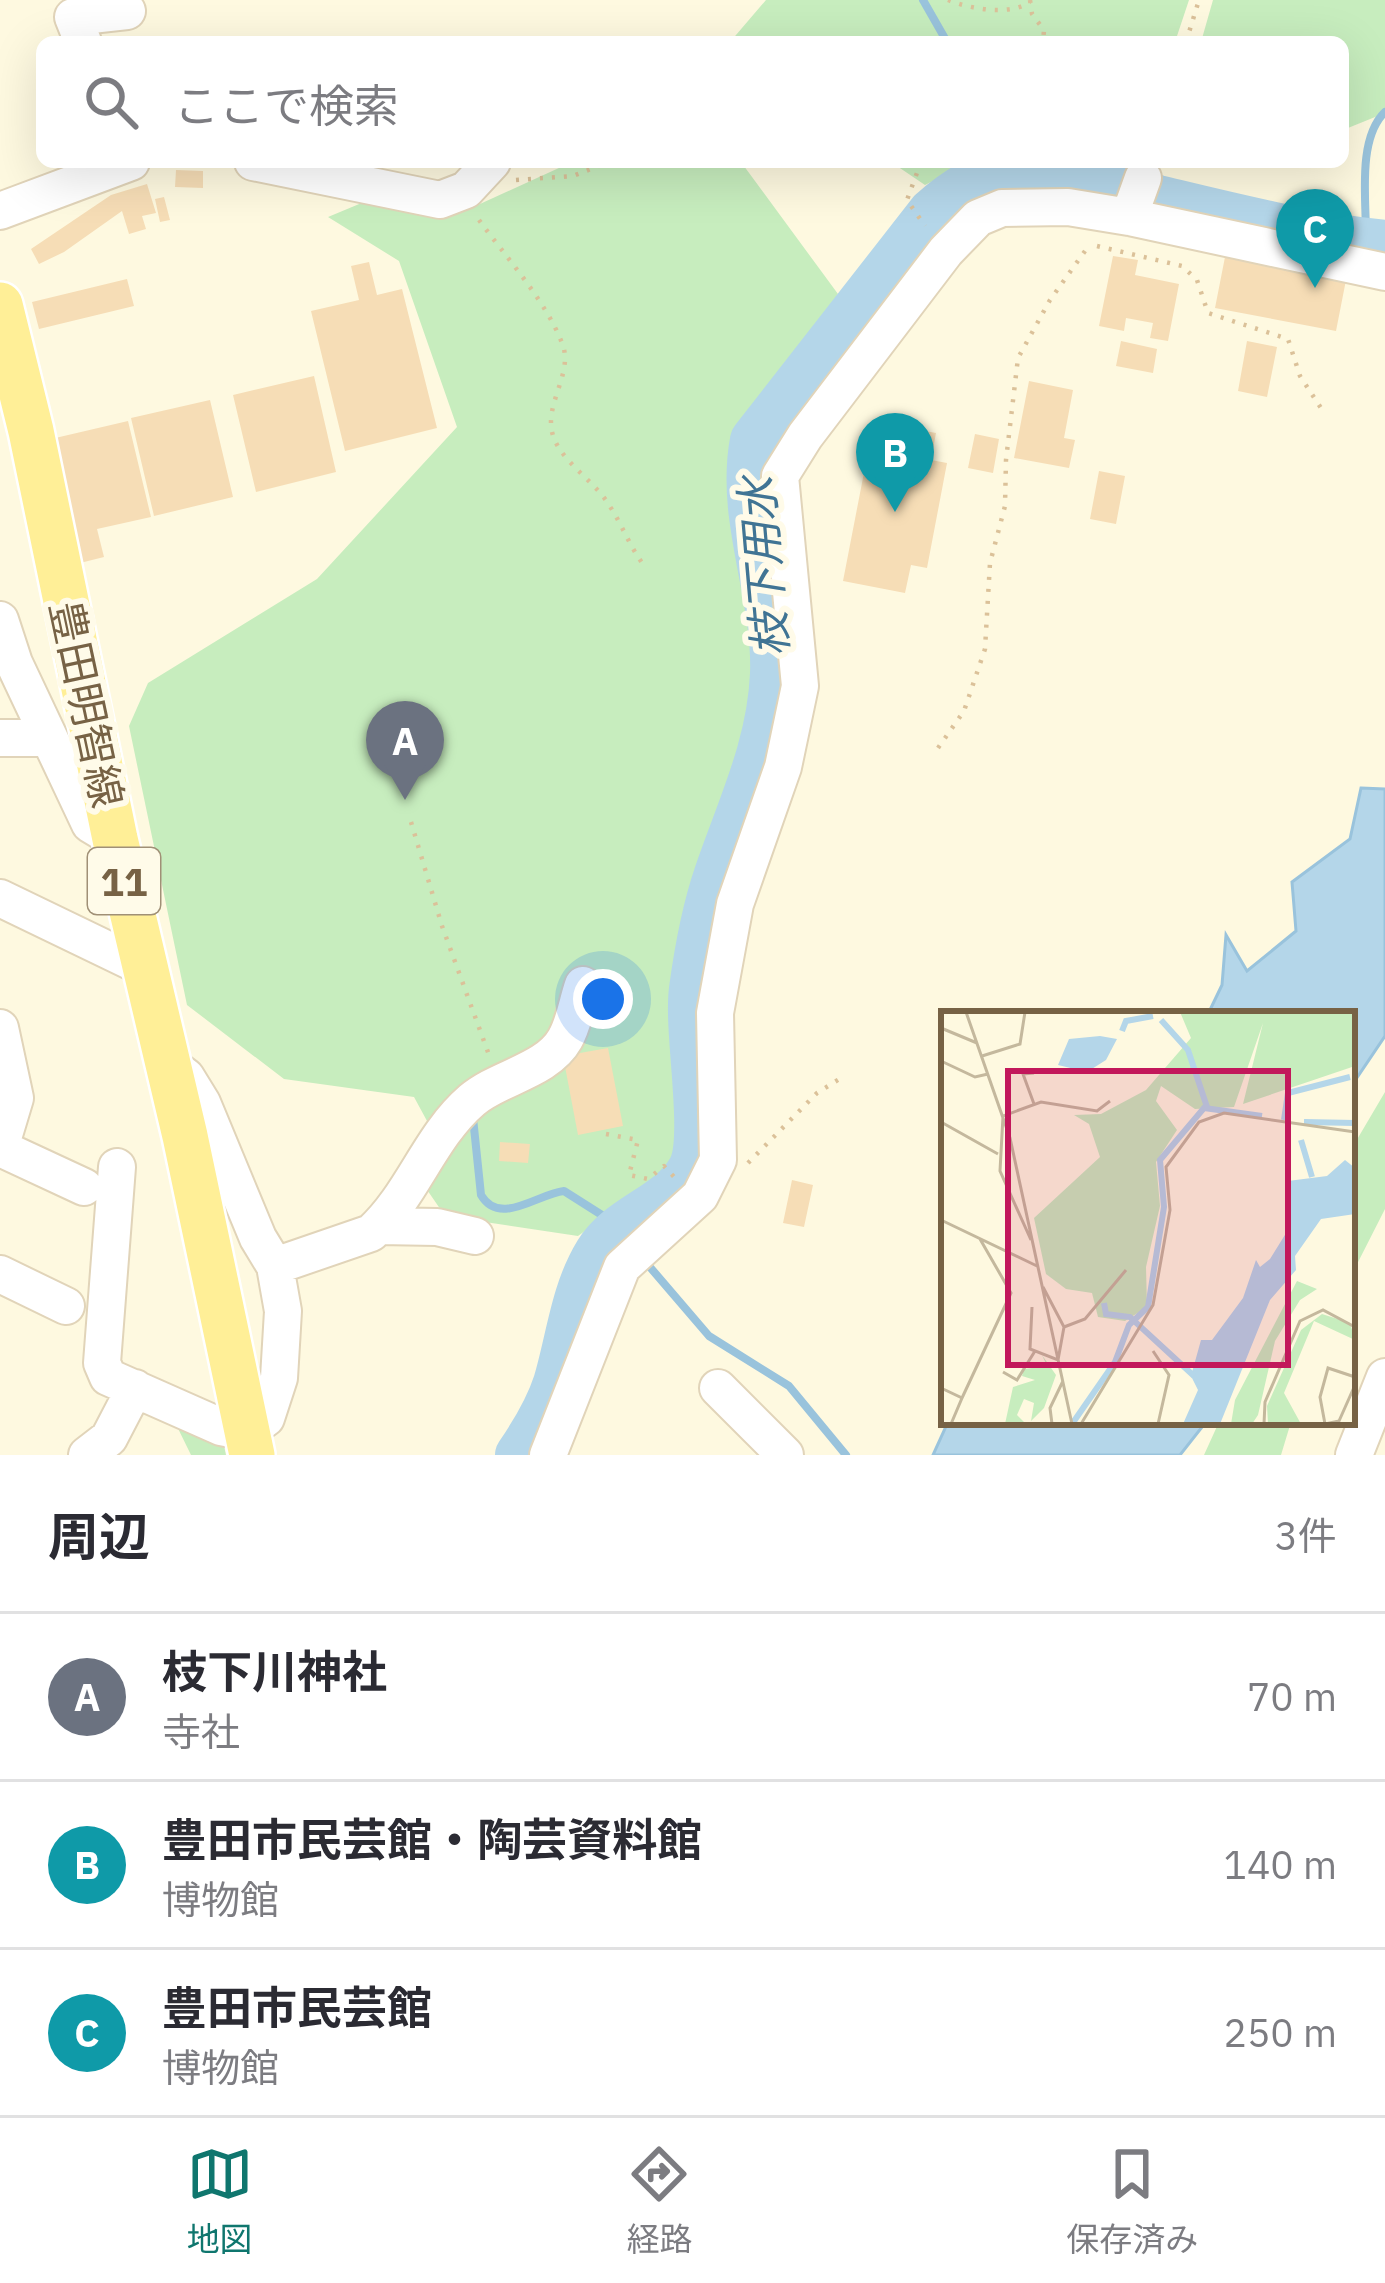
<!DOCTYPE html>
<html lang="ja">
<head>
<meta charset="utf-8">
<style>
	:root { --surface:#fff; --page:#f2f2f3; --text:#2b2b33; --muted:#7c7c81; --line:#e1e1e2; --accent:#0f766e }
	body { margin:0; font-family:"IBM Plex Sans","Noto Sans JP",sans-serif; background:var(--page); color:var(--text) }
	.you { position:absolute; left:603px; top:999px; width:42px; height:42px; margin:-30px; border:9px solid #fff; border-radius:50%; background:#1a73e8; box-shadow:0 0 0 18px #1a73e833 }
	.badge { display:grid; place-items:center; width:78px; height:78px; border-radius:50%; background:var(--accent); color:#fff; font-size:39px; font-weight:700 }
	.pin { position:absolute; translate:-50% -99px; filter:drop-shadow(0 3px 6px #0008) }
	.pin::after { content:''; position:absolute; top:63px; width:42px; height:36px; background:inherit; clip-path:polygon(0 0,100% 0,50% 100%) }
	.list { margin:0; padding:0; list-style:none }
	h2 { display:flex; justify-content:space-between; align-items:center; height:156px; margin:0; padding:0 48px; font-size:51px }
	h2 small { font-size:39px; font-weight:400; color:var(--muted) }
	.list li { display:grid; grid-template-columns:78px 1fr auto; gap:36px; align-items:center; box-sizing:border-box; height:168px; padding:0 48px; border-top:3px solid var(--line) }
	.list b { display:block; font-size:45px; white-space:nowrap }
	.list p { margin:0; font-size:39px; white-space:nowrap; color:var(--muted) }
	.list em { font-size:39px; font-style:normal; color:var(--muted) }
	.icon { flex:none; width:66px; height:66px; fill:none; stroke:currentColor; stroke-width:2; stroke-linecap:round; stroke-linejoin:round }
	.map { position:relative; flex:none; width:1385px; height:1455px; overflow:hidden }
	.search { position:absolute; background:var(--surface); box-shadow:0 12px 48px #0002; left:36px; right:36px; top:36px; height:132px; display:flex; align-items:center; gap:30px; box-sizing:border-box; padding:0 42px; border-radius:18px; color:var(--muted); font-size:45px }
	.sheet { height:660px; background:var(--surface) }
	nav { display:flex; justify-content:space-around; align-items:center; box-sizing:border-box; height:168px; border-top:3px solid var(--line); background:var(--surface); font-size:33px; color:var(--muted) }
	nav a { display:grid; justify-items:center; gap:6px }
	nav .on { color:var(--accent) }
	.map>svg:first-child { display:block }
	.green { fill:#c7edbe }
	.water { fill:#b4d6e9; stroke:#99c3dc; stroke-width:3 }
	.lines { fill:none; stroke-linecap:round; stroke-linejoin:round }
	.stream { stroke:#99c3dc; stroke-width:8 }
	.river { stroke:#b4d6e9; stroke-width:48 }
	.building { fill:#f6ddb6 }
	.minor-casing { stroke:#e1d4b9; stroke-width:40 }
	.major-casing { stroke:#fff; stroke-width:50 }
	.path { stroke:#dbc199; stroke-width:4.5; stroke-dasharray:3 9; stroke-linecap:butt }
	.minor { stroke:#fff; stroke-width:36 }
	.major { stroke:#ffef97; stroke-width:45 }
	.labels { text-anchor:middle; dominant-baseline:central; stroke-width:12; stroke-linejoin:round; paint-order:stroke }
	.shield { fill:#fffbe9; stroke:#a09076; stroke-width:3 }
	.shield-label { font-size:39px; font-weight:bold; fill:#776245 }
	.street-label { font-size:42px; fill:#776245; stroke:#fffbe9 }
	.water-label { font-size:45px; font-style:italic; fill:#407494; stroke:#fffbe9 }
	.inset-river { fill:none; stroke:#b4d6e9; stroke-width:6 }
	.inset-road { fill:none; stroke:#c4b89d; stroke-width:3 }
	.view { fill:#c2185b; fill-opacity:0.15; stroke:#c2185b; stroke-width:6 }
	.inset-edge { fill:none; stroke:#776245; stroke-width:6 }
</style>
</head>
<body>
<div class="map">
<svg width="1385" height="1455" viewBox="0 0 1385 1455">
	<rect width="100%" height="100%" fill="#fef9e0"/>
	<!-- green -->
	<path class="green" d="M766,0H1189L1175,42H730Z
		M1213,0H1385V113L1343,130V42H1201Z
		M572,162H741L838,294L752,412L734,452L736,516L754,666L741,767L697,884L681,970L691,1140C681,1190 660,1189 618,1208C604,1215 591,1227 578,1236L445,1216L421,1181L433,1132L414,1097L284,1079L187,1005L129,726L148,683L317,579L457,427L399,261L328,217L376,197L458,214Z
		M891,162H971L925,185Z
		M1042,162H1126L1117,179Z
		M1385,1092V1209L1352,1274V1148Z
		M167,1406L221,1432L226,1455H191Z
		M1219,1422H1291L1281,1455H1204Z"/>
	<!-- water -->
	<path class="water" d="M1361,788L1385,789V1036L1352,1085V1014H1208L1222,985L1226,935L1247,971L1296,931L1292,882L1350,839Z
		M948,1422H1206L1180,1455H933Z"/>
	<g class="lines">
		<!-- stream -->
		<path class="stream" d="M923,0L947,42
			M982,179L984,162
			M1366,242C1367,205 1356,140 1385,112
			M473,1118L481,1195C500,1227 537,1194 564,1191L605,1217L630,1243
			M643,1259L709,1336L789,1386L846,1455"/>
		<!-- river -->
		<path class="river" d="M519,1455C534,1433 549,1408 557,1383C570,1340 574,1292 598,1253C621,1216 669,1208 691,1170C709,1138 687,1032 693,989C698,952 706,909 718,874C741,807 771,746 774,674C777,595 739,518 754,440L932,212C955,192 981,174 1013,171C1060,167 1113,187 1158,199C1233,217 1308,236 1385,244"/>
	</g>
	<!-- building -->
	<path class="building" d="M176,170L203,171V188L175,187Z
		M147,184L156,213L142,216L146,229L129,234L122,211L64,252L39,264L31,249L111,195Z
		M164,197L170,220L160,222L155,199Z
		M1113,256L1138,260L1135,275L1179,284L1168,341L1150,338L1153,323L1126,318L1124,331L1099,326Z
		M1225,257L1346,280L1336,331L1215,308Z
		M369,262L377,295L402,289L437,428L345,451L311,311L359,300L351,266Z
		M127,279L134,306L39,329L32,302Z
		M1121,341L1157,349L1153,373L1116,366Z
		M1247,341L1277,347L1267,397L1238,391Z
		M314,376L336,472L256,492L233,395Z
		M1029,381L1073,390L1064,438L1075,440L1069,468L1014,458Z
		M210,400L233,497L154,516L131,418Z
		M128,421L151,517L97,529L104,557L80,563L51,439Z
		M874,421L936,433L931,460L947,463L927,568L911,565L905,593L843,581Z
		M975,434L999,439L993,473L968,468Z
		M1099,471L1125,476L1116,524L1090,519Z
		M608,1048L623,1126L578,1135L563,1056Z
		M500,1142L530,1144L528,1163L499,1161Z
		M792,1180L813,1185L804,1227L783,1223Z"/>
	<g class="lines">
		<!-- minor casing -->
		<g class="minor-casing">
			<path id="minor" d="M83,42L73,17L127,11
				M253,162L440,200L466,190L492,162
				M0,211L131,162
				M1129,217L1143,178
				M0,620L14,663L90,824L115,839
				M0,738H49
				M0,898L145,968
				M0,1028L15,1098L0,1148L84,1187
				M117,1167L102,1363L108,1377L221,1427L247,1432L266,1418L279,1378L283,1311L275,1266L258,1238L202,1103L186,1077L169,1064
				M379,1226L437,1227L475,1236
				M275,1266L371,1233C413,1195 429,1137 472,1100C499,1077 547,1071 565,1039C574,1024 577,1002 583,985
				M0,1274L66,1306
				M718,1388L785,1455
				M87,1455L109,1438L135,1388
				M548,1455L622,1267L700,1196L718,1160L715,1013L735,904L783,767L800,686L780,476L805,436L946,251L978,218L1002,208L1068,207L1129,217L1385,272
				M1354,1455L1385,1377"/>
		</g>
		<!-- major casing -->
		<g class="major-casing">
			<path id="major" d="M0,305L31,431L115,839L185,1136L252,1455"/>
		</g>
		<!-- path -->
		<path class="path" d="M948,0C970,9 1010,16 1030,2
			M1030,0L1032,14L1044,30L1043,42
			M1186,42L1199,0
			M651,162H663
			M921,162L907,200L925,226
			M516,180L573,176L609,162
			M479,220C505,256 546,301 562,343C573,369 550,397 551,424C552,457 593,478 609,505C623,526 630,548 646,568
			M1097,246L1182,266L1197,280L1208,313L1288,339L1300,376L1321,408
			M938,748L964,711L985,649L990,563L1005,506L1006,460L1018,358L1050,300L1090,244
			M411,822L442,926L489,1055
			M606,1134L638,1140L629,1175L648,1179L664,1166L675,1178
			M748,1163L817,1093L841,1078"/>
		<!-- minor -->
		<use href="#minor" class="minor"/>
		<!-- major -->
		<use href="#major" class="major"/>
	</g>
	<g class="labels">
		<!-- shield labels -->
		<rect class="shield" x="88" y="848" width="72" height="66" rx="9"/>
		<g class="shield-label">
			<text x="124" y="881">11</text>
		</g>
		<!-- street labels -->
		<g class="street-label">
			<text transform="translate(87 704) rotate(78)">豊田明智線</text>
		</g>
		<!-- water labels -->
		<g class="water-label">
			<text transform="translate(763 567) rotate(-95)">枝下用水</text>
		</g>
	</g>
	<!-- overview -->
	<g transform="translate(941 1011)">
		<rect width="414" height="414" fill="#fef9e0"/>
		<path d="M239,1H414V55L302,93L322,12L293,96L254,98L220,75L215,90L236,119L215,151L219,195L205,256L206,296L184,310L157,306L151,282L125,278L105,263L93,207L159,146L148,113L133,104L160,103L205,79L250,27ZM356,270L376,278L359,289L334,330L317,404L311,413H290L294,389ZM381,303L409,312L414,329L373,310L343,382L360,413H327L326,395L360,319ZM101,344L115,364L103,397L90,410L93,392L83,388L76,404L85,413H64L72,376L94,369L81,365L83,358L106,355Z" fill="#c7edbe"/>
		<path d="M159,25L176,28L165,49L146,61L117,54L128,28ZM404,149L414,157V203L380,208L354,245L355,259L329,289L279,413H242L257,379L250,365L260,329H271L302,287L315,249L319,256L329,248L347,219V170L386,165Z" fill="#b4d6e9"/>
		<path class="inset-river" d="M220,9L247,39L266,96M181,20L185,10L212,5M343,109L347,82L409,66M363,111L414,112M360,129L371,166M163,292L165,303L189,306L253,365M131,413L174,351L188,314L207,296L223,196L219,149L263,97L321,105"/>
		<path class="inset-road" d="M25,1L69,127L131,413M0,17L36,32M41,45L79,33L84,1M0,50L34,66L47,63M93,62L82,63L93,93M0,111L57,143M0,209L96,255M90,229L59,160L62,105L100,91L156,100L169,90M91,296L89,338L117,349L123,316L102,276M123,316L144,308L185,259M212,340L228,364L217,413M62,361L76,369L94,340M0,377L21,387L10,413M21,387L70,282L39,228M111,413L109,397L122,370M140,413L212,294L229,199L225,156L258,111L283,102L414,121M323,413L324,391L359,310L382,299L414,316M384,413L379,386L387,357L414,366M384,413L398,410L414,374"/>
		<path class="view" d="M67,60H347V354H67Z"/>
		<rect width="414" height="414" class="inset-edge"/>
	</g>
</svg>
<div class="you"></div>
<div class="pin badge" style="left:405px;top:800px;background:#6b7280">A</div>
<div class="pin badge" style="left:895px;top:512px;background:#0f9aa8">B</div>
<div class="pin badge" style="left:1315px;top:288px;background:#0f9aa8">C</div>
<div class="search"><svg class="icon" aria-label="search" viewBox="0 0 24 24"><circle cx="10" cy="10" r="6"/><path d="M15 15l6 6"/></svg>ここで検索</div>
</div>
<section class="sheet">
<h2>周辺<small>3件</small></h2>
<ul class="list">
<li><span class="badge" style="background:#6b7280">A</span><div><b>枝下川神社</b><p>寺社</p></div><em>70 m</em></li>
<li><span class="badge" style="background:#0f9aa8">B</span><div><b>豊田市民芸館・陶芸資料館</b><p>博物館</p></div><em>140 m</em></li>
<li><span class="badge" style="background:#0f9aa8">C</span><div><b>豊田市民芸館</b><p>博物館</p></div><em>250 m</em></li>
</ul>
</section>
<nav>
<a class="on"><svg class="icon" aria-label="map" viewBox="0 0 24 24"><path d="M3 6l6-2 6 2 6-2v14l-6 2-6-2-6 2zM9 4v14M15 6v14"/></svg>地図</a>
<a><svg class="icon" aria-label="directions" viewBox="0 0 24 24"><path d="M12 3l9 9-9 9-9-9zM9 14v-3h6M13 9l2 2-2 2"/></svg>経路</a>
<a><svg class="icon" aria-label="saved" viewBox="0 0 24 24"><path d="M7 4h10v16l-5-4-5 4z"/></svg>保存済み</a>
</nav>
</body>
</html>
